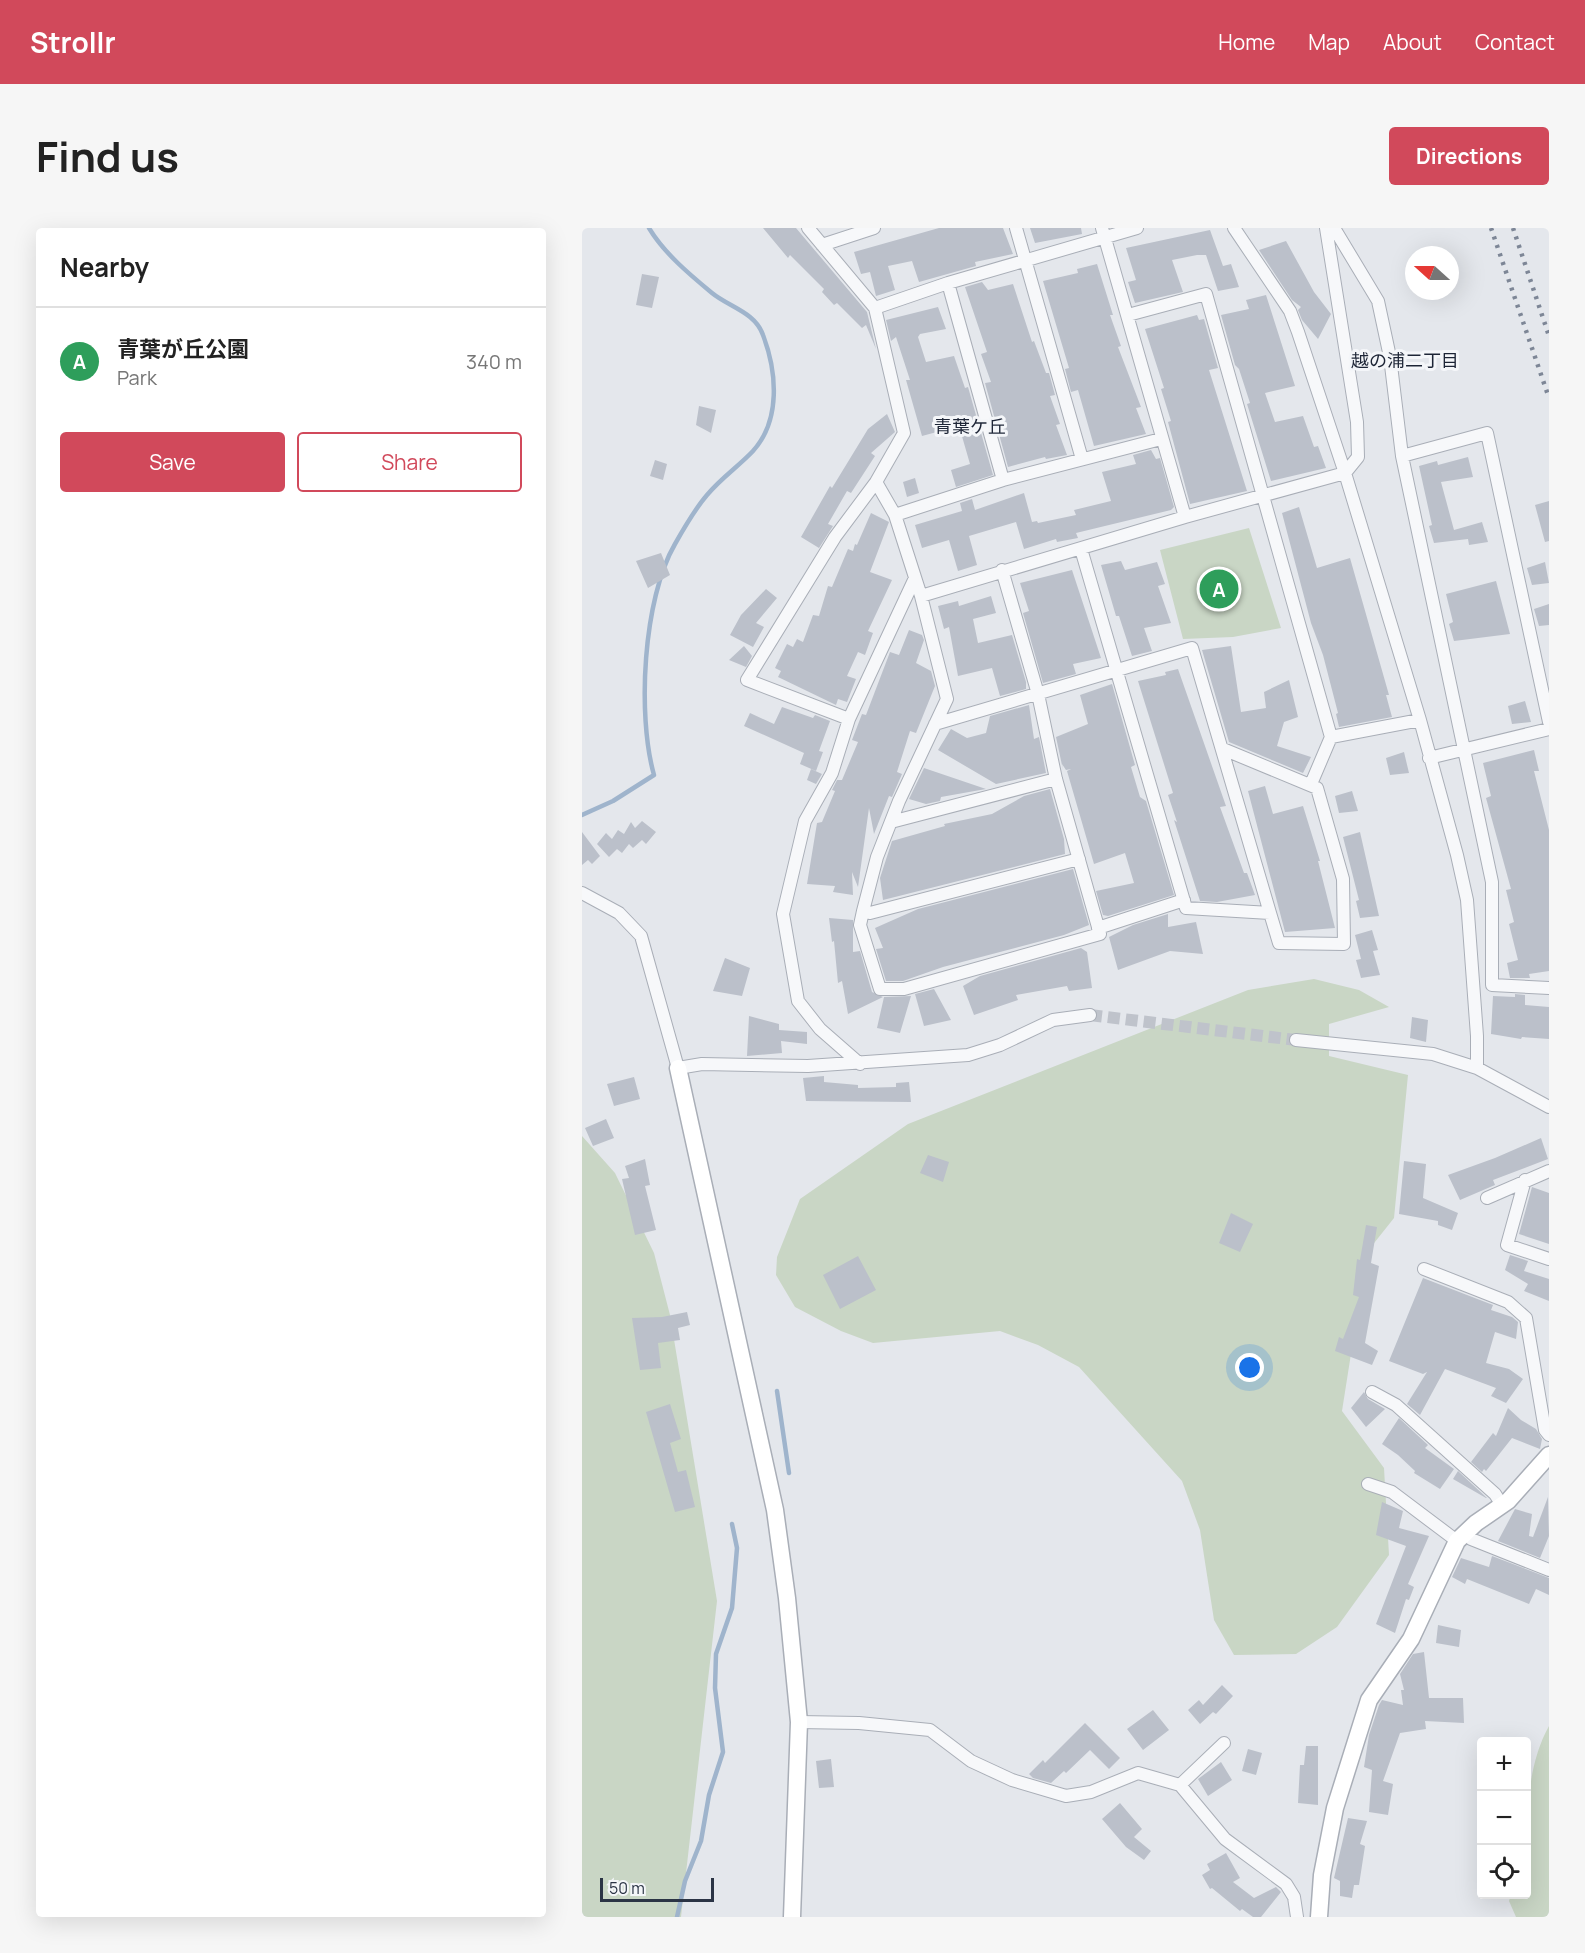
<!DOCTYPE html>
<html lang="en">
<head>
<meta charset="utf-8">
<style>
	:root { --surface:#fff; --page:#f6f6f6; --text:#222; --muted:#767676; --line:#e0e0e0; --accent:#d1495b }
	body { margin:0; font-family:Manrope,"Noto Sans JP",sans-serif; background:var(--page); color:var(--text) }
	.controls { position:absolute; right:18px; bottom:18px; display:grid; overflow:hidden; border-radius:6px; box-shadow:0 6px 24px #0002 }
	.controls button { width:54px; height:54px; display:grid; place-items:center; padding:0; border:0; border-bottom:2px solid var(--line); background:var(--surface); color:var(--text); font:30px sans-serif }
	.compass { position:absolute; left:823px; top:18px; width:54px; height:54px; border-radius:50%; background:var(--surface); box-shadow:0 6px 24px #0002; rotate:291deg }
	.scale { position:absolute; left:18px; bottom:15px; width:114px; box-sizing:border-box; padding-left:6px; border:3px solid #2b3445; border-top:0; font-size:16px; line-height:21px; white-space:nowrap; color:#2b3445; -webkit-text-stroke:4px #f4f6f9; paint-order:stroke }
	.you { position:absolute; left:668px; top:1140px; width:21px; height:21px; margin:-15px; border:4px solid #fff; border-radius:50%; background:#1a73e8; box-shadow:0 0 0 9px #1a73e833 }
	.badge { display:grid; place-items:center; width:39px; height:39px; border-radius:50%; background:var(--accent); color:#fff; font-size:20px; font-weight:700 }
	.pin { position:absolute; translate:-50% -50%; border:3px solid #fff; box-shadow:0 2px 6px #0006 }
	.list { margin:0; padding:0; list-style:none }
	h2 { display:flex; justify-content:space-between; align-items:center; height:78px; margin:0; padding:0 24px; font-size:26px }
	h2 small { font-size:20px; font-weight:400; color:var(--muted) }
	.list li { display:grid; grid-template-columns:39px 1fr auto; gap:18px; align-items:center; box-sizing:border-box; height:108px; padding:0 24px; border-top:2px solid var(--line) }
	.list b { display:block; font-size:22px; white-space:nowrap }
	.list p { margin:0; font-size:20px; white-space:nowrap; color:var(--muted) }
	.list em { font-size:20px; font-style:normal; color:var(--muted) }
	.actions { display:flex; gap:12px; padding:18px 24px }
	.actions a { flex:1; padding:14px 0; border:2px solid var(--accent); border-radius:6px; text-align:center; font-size:21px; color:var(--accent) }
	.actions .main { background:var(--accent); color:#fff }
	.icon { flex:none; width:33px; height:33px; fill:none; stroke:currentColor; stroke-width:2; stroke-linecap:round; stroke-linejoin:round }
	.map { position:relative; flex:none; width:967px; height:1689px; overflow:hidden; border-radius:6px }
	header { display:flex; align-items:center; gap:36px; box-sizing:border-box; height:84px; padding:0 30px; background:var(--accent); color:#fff }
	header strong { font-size:28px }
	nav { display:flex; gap:33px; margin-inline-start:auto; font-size:21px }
	.intro { display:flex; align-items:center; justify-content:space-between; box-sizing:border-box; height:144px; padding:0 36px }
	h1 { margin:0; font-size:42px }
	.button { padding:15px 27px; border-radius:6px; background:var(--accent); color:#fff; font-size:21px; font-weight:700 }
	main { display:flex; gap:36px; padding:0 36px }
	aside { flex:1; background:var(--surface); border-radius:6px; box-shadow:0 6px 24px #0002 }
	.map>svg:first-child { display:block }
	.green { fill:#c9d6c5 }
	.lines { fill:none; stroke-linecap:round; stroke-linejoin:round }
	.stream { stroke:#9fb4cc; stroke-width:4.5 }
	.building { fill:#bbc0ca }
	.street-tunnel { stroke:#bfc3cb; stroke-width:12; stroke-dasharray:12 6; stroke-linecap:butt }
	.street-casing { stroke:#a9aeb7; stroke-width:14 }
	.secondary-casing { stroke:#a9aeb7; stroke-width:19 }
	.street { stroke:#f7f8fa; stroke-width:12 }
	.secondary { stroke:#fff; stroke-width:16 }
	.rail { stroke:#7d8696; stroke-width:4.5; stroke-dasharray:3 6; stroke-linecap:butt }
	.labels { text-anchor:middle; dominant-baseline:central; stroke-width:6; stroke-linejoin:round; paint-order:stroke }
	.neighbourhood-label { font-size:18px; fill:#1d2536; stroke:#f4f6f9 }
</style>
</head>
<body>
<header>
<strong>Strollr</strong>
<nav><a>Home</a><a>Map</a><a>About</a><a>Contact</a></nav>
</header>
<div class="intro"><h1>Find us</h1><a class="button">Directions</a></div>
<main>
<aside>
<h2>Nearby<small></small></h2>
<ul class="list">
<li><span class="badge" style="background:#2e9e5b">A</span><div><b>青葉が丘公園</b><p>Park</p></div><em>340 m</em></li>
</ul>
<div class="actions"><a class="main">Save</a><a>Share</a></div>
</aside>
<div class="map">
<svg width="967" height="1689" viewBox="0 0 967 1689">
	<rect width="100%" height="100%" fill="#e4e7ec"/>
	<!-- green -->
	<path class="green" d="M667,300L699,400L651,409L601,411L578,322Z
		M732,751L777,762L807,779L747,796V828L826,847L812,990L785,1024L760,1183L802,1240L807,1327L755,1399L714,1426L652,1427L632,1392L618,1302L600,1253L497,1139L456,1117L418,1103L291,1115L259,1103L213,1079L194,1047L195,1029L218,971L326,896L666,762Z
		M0,908L33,945L72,1025L88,1087L135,1373L99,1689H0Z
		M967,1498V1689H934L927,1673L929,1667L945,1666C945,1613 940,1546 967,1498Z"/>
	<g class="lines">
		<!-- stream -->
		<path class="stream" d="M0,587L31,573L72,547C55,487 61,371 93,316C102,300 113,281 125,267C139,250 157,238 171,223C199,192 195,144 181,107C173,84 147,79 130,65C107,46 82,25 67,0
			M195,1163L207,1245
			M95,1689L103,1653L119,1613L127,1567L141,1524L133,1460L134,1426L150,1380L155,1320L150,1296"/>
	</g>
	<!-- building -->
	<path class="building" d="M181,0H214L285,84L294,121L284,97L280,100L255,75L252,77L240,64L242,61L208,27L206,30Z
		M357,0H421L431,26L393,34L394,38L337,54L330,33L306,38L313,62L294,68L288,44L279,46L272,24Z
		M448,0H499L500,6L453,15Z
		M628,2L641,38L649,36L657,59L636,63L624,27H615L590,32L601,64L553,75L546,54L554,52L544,20Z
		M704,13L732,64L749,86L736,111L720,92L716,82L719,79L710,72L677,22Z
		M515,36L531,87H528L539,118L536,119L559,179L554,180L564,206L512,218L496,162L489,164L483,141L487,140L461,53L496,45L495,41Z
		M60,46L77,49L70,80L54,77Z
		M400,54L406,62L431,56L450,114L452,113L464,145H467L473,167L468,168L478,196L474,197L485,227L464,231L463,229L426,239L403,155L409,154L399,126L405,124L383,59Z
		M684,67L713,158L683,165L693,194L721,188L732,219L736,218L744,240L689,253L665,176L668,175L657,141L653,137L639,87L667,81L664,72Z
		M356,79L364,101L338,106L336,109L344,134L372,128L383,160L386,159L411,247L374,259L369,242L388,236L377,198L340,208L324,152H328L314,109L309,113L304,92Z
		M615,87L617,92L622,91L636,140L627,142L665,263L608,276L586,194L589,193L579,161L582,160L563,101Z
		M117,178L134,182L129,205L114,197Z
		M305,186L313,204L289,225L293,228L269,265L265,263L246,296L251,298L237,320L219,309L248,258L250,260L286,201Z
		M569,222L574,231L578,230L592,279L589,282L494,305L496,310L475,314L474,311L442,321L434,294L387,308L395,337L376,343L367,312L340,320L333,297L380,283L378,275L390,271L393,282L442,265L450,294L455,293L456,295L494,287L492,282L529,273L520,244L554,236L551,227Z
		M886,229L891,249L859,254L872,302L900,294L906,314L887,317L886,311L852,315L847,298L850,297L837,238L855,233L856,237Z
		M73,232L85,236L81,252L68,248Z
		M333,250L337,265L325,269L321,254Z
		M967,273V313L963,314L953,277Z
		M717,279L735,340L768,330L807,467H804L810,489L757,499L754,486L756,485L741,427L729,395L700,285Z
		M289,285L307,294L288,344L310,352L286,403L291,405L283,427L276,424L265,448L274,451L265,474L256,471L254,477L196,449L199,443L193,440L205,416L211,419L215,411L221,414L231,387L237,388L246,358L250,359L266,321L271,323L273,316L275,317Z
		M79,325L88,347L66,360L54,333Z
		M539,333L543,342L575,334L583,356L576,358L589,395L562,400L570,423L550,428L537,388H534L519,337Z
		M963,334L967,355L950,357L945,340Z
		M490,342L519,430L491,436L494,446L461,455L441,385L447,383L438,355Z
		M914,353L928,406L872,413L867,396L871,394L864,366Z
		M184,361L195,370L174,395L182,399L171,419L148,407L159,387Z
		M409,368L414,385L391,391L396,415L430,407L444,454V461L418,468L410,440L376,448L367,399L362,401L356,378L376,373L377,378Z
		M967,376V397L957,398L952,381Z
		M327,402L340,407L342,412L334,435L349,443L353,458L334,505L328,503L315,544L320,546L310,569L307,568L292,606L287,580L276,659L270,644L271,667L251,664L253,658L225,656L235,595L240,594L253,563L250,562L255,552H260L276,514L270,512L280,486L284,487L308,424L317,427Z
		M162,418L170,428L164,439L147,432Z
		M649,418L659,484L684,480L682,464L707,452L716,489L702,494L695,518L729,529L721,545L647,514L620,422Z
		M596,441L644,578L638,579L662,645H665L673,667L635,674L618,673L592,592L595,594L586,567L591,565L556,453L584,447L583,444Z
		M530,456L553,537L549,539L558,569L564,573L592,667L526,688L521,687L514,663L552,655L543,625L512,636L485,543L489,541L484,542L480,536L481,542L474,509L506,496L498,467Z
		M943,473L949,494L930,496L926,478Z
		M447,477L452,511L457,509L464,545L414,556L356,522L369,501L385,510L404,505L408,488Z
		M200,479L231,490L233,487L248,493L237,523L241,524L234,543L218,536L222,525L162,498L168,485L192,496Z
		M952,522L957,543H952L967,602V743L947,746L948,750H928L925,735L936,732L927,696L932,694L924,662L929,661L904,570L909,568L901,535Z
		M822,524L827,545L808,547L804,530Z
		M342,540L404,561L359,569L358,573L344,576L327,571Z
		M229,541L240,546L234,556L225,552Z
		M683,558L691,586L721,578L738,633H736L753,700L703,704L666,563Z
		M468,561L482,611L483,626L301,672L298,650L310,613L363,598L362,596L410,586L442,568Z
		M770,563L776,583L757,585L753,568Z
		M60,593L74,604L64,616L60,612L51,620L47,616L40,625L35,621L27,629L15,616L24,605L30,611L36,602L42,606L49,594L53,600Z
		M0,604L18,628L10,636L6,632L0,637Z
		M778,604L797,688L778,690L774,673L777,672L761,609Z
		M491,641L507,697L482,707L361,739L321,753H304L294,721L301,720L293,700L336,681Z
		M586,686V699L614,694L621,726L588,723L536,742L527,709L551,697Z
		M247,690L271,692V724L278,723L290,764L301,769L266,786L260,753L256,755L252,713L250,714Z
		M790,702L796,722L791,723L798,747L779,750L774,732L779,731L773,707Z
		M499,720L505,724L510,760L487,763L485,758L434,767L436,772L392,787L381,758L398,748Z
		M143,730L168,740L160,768L131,763Z
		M352,761L369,792L342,798L333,766Z
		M933,766L943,767V777L967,779V811L940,809L939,811L909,806L911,768L933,769Z
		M329,768L318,805L295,800L302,769Z
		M167,788L197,796V802L225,804V816L199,813L200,825L165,828Z
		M830,789L846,792L844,814L828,810Z
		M242,848V854L276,857V860L314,859V855L327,854L329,874L224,873L221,850Z
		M52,849L58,871L32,878L25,856Z
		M24,891L32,910L11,918L3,900Z
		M959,910L966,931L911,952L913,957L878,972L866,947L913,930Z
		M346,927L367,934L361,954L338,945Z
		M63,931L68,957L63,958L74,1002L53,1007L40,951L47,950L43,938Z
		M822,933L844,936L841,970L876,985L870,1002L856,997V993L817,986Z
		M950,959L967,965V1016L937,1006Z
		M649,985L671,996L658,1024L637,1015Z
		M784,997L795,999L789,1035L797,1038L783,1115L796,1123L790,1137L753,1123L757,1109L761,1111L777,1069L771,1067L775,1031L778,1032Z
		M928,1027L946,1033L942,1043L967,1051V1073L942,1063L946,1056L923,1042Z
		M276,1028L294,1062L258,1081L241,1047Z
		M841,1050L911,1077L909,1082L930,1089L936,1094L934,1111L913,1104L904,1135L927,1141L941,1151L924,1175L909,1168L914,1160L863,1141L838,1187L825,1176L845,1144L841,1146L807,1133Z
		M105,1084L108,1097L96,1100L98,1112L76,1115L79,1140L58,1142L50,1090L80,1089Z
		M782,1164L786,1171L803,1181L784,1199L769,1180Z
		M88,1176L99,1211L88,1215L96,1244L104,1242L113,1279L93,1284L64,1184Z
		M926,1180L939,1192L954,1201L960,1211L958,1221L930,1210L904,1243L902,1241L900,1244L889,1234L911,1205L914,1208Z
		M817,1190L846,1217L843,1220L872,1241L858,1261L832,1245L833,1243L816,1227L800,1216Z
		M876,1243L905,1270H904L871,1251Z
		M966,1269L967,1308L958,1330L916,1313L933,1281L950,1286L947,1308L951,1309Z
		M800,1274L821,1283L817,1300L847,1308L826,1356L832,1359L827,1372L824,1371L813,1405L794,1396L824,1318L794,1307Z
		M910,1328L967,1350V1367L954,1361L947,1376L885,1351L883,1356L870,1349L879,1330L907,1339Z
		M856,1397L879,1402L877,1419L854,1415Z
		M842,1424L847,1470H881L882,1495L843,1493L844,1501L818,1505L801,1553L811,1556L806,1587L787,1584L790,1542L782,1539L787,1507L797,1477L800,1472L821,1477L819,1462H822L818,1446L831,1426Z
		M640,1457L651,1468L634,1486L631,1484L618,1496L606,1482L617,1472L621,1477Z
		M571,1482L587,1502L561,1522L545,1501Z
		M503,1495L538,1530L527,1541L508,1522L484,1545L482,1543L469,1555L451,1550L447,1546L461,1532L463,1535Z
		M724,1518H736V1577L716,1575L718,1537H722Z
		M666,1521L680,1525L674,1547L660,1543Z
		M249,1531L252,1559L237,1560L234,1533Z
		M639,1534L650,1552L626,1568L616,1551Z
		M538,1575L560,1601L552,1609L569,1623L562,1632L544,1619L520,1591Z
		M766,1590L785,1593L778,1616L783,1618L777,1657H772L770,1670L758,1668V1653L752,1650Z
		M644,1625L658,1650L651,1654L672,1670L694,1659L699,1664L679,1689H671L660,1681L658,1683L630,1660L628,1661L620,1647L628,1642L625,1636Z"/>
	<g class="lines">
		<!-- street-tunnel -->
		<path class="street-tunnel" d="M508,787L714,812"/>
		<!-- street casing -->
		<g class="street-casing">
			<path id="street" d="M226,0L293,80L366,55L555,0
				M434,0L500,231
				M520,0L603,289
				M652,0L708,83L716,104L763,245L838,492L875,627L885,672L895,808V840L967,879
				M752,0L796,73L808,129L820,228
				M240,17L292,0
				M366,55L421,252
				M546,87L624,66L749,509L729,556
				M294,254L313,287L339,368L365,471L317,573L295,629L281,683L278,697L298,761H322L518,706L474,551L456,466L420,342
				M313,287L421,252L579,211
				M339,368L603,289L763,245L776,229L775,194L744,0
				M267,491L165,452L253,309L294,254L322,205L293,80
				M967,494L905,205L820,228L910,654V757L967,760
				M353,496L610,420L688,685L604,680L499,321
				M749,509L838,492
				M641,521L735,560L761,651L762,716L697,715L688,685
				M847,530L967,501
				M309,594L474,551
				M0,665L37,685L59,708L96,840L120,836L226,838L386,827L418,817L471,792L508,787
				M281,683L288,685L497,631
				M516,700L602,672
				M714,812L851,826L895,840
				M278,836L238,801L216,773L201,686L223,593L250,545L267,491L333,350
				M943,952L925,1017L967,1031
				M905,970L967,943
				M842,1041L926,1074L944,1090L963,1202L967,1207
				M790,1164L814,1177L913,1266L920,1277
				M786,1256L810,1264L875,1313
				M884,1305L889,1311L967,1342
				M217,1494L277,1495L348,1502L389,1533L430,1552L484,1568L509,1564L556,1545L598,1557L643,1611L704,1656L712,1669L715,1689
				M598,1557L642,1515"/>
		</g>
		<!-- secondary casing -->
		<g class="secondary-casing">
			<path id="secondary" d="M96,840L193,1282L205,1370L217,1494L210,1689
				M737,1689L740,1647L753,1580L787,1472L829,1411L875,1313L894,1295L926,1273L967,1227"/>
		</g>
		<!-- street -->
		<use href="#street" class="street"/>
		<!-- secondary -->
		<use href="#secondary" class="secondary"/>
		<!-- rail -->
		<path class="rail" d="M909,0L967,170
			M931,0L967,108"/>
	</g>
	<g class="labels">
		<!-- neighbourhood labels -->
		<g class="neighbourhood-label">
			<text x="823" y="132">越の浦二丁目</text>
			<text x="388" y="198">青葉ケ丘</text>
		</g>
	</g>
</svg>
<div class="controls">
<button>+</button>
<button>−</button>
<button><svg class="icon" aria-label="locate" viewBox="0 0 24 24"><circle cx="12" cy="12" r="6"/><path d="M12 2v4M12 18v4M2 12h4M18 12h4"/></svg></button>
</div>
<svg class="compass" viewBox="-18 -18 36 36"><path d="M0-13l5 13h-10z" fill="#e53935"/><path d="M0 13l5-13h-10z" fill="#767676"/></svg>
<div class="scale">50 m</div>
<div class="you"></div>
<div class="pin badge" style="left:637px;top:361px;background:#2e9e5b">A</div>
</div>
</main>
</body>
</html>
